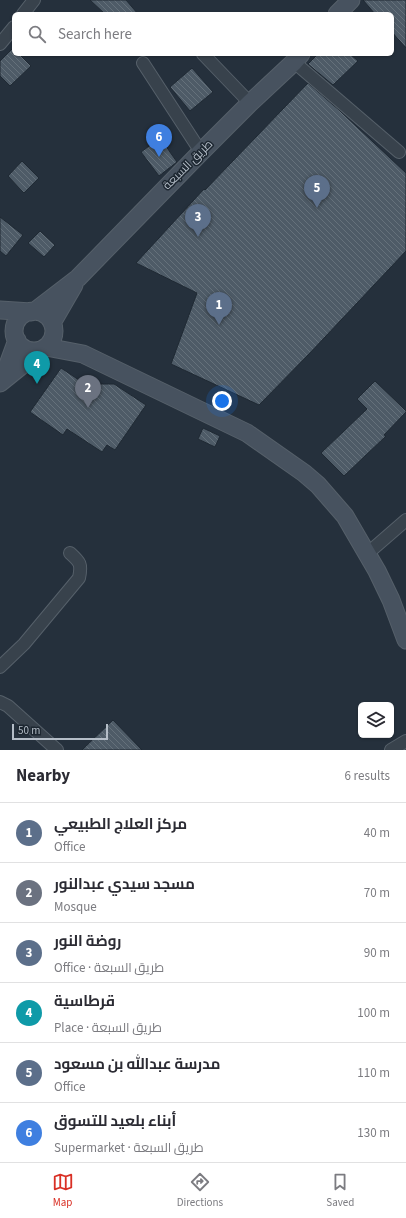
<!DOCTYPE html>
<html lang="en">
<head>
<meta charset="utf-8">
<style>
	:root { --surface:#fff; --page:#f7f7f7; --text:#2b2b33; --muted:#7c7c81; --line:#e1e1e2; --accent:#d93025 }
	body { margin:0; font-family:"Source Sans 3",Cairo,sans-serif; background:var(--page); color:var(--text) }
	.controls { position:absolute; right:12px; bottom:12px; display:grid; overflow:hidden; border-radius:6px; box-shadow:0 1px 3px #0004 }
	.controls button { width:36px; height:36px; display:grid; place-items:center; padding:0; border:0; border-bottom:1px solid var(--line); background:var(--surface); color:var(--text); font:20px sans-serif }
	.scale { position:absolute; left:12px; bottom:10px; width:96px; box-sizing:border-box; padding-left:4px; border:2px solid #b4bdc7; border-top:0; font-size:11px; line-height:14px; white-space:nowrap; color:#b4bdc7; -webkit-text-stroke:3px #1d2731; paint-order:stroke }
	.you { position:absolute; left:222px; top:401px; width:14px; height:14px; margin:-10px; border:3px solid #fff; border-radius:50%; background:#1a73e8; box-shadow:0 0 0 6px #1a73e833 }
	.badge { display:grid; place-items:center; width:26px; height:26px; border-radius:50%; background:var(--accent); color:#fff; font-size:13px; font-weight:700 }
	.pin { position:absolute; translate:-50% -33px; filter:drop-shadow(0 1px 2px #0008) }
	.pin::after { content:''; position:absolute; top:21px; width:14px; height:12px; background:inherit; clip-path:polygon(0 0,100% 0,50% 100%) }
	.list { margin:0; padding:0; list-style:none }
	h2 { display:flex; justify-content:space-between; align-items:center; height:52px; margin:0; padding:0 16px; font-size:17px }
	h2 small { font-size:13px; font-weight:400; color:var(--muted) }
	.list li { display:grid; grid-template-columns:26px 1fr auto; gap:12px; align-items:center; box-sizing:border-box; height:60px; padding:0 16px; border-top:1px solid var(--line) }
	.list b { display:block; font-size:15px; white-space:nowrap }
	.list p { margin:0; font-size:13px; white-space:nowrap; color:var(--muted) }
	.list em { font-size:13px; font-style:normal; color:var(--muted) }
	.icon { flex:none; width:22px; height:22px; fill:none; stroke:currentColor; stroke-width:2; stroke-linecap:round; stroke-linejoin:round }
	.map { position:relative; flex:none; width:406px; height:750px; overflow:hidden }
	.search { position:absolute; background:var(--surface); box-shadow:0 1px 3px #0004; left:12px; right:12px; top:12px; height:44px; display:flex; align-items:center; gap:10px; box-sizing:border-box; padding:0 14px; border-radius:6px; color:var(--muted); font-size:15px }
	.sheet { height:412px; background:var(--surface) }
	nav { display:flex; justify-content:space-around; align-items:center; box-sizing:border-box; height:56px; border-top:1px solid var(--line); background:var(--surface); font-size:11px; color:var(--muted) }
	nav a { display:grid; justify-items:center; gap:2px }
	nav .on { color:var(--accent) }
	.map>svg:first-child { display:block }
	.building { fill:url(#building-back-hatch); stroke:#1f2933 }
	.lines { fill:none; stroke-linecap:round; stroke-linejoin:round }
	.street-casing { stroke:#56606a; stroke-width:14 }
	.secondary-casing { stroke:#56606a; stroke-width:19 }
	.street { stroke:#38424c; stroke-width:12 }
	.secondary { stroke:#47525f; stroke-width:17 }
	.labels { text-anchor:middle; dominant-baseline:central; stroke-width:3; stroke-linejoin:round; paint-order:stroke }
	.street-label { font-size:12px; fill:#b4bdc7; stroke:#1d2731 }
</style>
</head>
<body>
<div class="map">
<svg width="406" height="750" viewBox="0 0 406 750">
	<defs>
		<pattern id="building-back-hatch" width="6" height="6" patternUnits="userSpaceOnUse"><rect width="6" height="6" fill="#4e5b67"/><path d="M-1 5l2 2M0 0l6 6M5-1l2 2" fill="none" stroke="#65717b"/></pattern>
	</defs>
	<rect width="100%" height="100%" fill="#25303c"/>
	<!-- building -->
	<path class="building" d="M90,0H126L138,14H105Z
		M363,0H406V48L392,32V14H375Z
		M13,48L14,49V54H19L31,66L10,86L0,76V61Z
		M318,54H350L358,61L333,85L308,64Z
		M192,68L213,92L190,111L170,87Z
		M308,83L340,111L406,173V251L309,354L259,405L171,364L197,293L136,263L204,189L205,190Z
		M160,138L177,162L159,176L141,152Z
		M22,161L39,178L24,193L8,176Z
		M0,217L23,235L6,256L0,251Z
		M40,231L55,245L44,257L28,243Z
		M61,368L85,384L89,377L99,384H114L146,405L115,450L107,445L102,452L67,429L63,435L30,412Z
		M375,381L406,411V412L384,435L386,436L344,476L321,453L367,409L357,399Z
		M203,428L220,436L215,447L198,439Z
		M113,720L142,750H82Z"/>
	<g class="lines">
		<!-- street casing -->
		<g class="street-casing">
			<path id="street" d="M23,14L34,0
				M0,44L14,27
				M203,54L250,103
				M294,62L399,152
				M143,63L201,152
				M368,553L406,520
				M0,667L24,644L79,578C82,564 80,562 70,553
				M0,702L8,706L57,750
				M391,750L406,741"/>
		</g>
		<!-- secondary casing -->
		<g class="secondary-casing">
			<path id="secondary" d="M337,14L351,0
				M0,310L31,312
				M35,311L78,278L201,152L250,103L294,62L301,54
				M14 331a20 20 0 1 1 40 0a20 20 0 1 1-40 0Z
				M52,323L74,285
				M46,347L83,354L247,433L304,473L318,485L345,516L377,571L391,600L406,640
				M2,381L17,340
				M0,383L41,350"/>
		</g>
		<!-- street -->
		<use href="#street" class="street"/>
		<!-- secondary -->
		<use href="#secondary" class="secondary"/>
	</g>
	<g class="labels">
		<!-- street labels -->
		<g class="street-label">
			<text transform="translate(188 165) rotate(-45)">طريق السبعة</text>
		</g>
	</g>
</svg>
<div class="controls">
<button><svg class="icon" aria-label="layers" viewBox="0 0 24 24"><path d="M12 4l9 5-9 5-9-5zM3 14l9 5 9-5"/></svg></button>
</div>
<div class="scale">50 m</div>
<div class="you"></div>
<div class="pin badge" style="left:219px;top:325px;background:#5c6f8a">1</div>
<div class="pin badge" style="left:88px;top:408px;background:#6b7280">2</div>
<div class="pin badge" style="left:198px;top:237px;background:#5c6f8a">3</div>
<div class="pin badge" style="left:37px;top:384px;background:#0f9aa8">4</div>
<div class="pin badge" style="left:317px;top:208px;background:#5c6f8a">5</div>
<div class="pin badge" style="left:159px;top:157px;background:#3f7fe0">6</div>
<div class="search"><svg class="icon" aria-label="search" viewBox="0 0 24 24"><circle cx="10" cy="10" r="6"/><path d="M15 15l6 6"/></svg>Search here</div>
</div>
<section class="sheet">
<h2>Nearby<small>6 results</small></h2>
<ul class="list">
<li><span class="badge" style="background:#5c6f8a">1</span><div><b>مركز العلاج الطبيعي</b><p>Office</p></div><em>40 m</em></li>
<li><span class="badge" style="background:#6b7280">2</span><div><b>مسجد سيدي عبدالنور</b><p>Mosque</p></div><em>70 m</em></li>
<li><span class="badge" style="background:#5c6f8a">3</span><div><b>روضة النور</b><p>Office · طريق السبعة</p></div><em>90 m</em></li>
<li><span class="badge" style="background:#0f9aa8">4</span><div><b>قرطاسية</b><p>Place · طريق السبعة</p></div><em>100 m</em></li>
<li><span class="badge" style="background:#5c6f8a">5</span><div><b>مدرسة عبدالله بن مسعود</b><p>Office</p></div><em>110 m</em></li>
<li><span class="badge" style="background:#3f7fe0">6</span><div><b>أبناء بلعيد للتسوق</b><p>Supermarket · طريق السبعة</p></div><em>130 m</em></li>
</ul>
</section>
<nav>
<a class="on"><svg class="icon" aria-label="map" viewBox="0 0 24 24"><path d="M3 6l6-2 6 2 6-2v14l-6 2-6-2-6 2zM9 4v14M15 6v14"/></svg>Map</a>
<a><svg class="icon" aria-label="directions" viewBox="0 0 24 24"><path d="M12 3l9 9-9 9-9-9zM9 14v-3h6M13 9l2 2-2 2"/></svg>Directions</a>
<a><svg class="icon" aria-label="saved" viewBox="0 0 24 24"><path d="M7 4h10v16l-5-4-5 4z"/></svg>Saved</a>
</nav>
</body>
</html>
